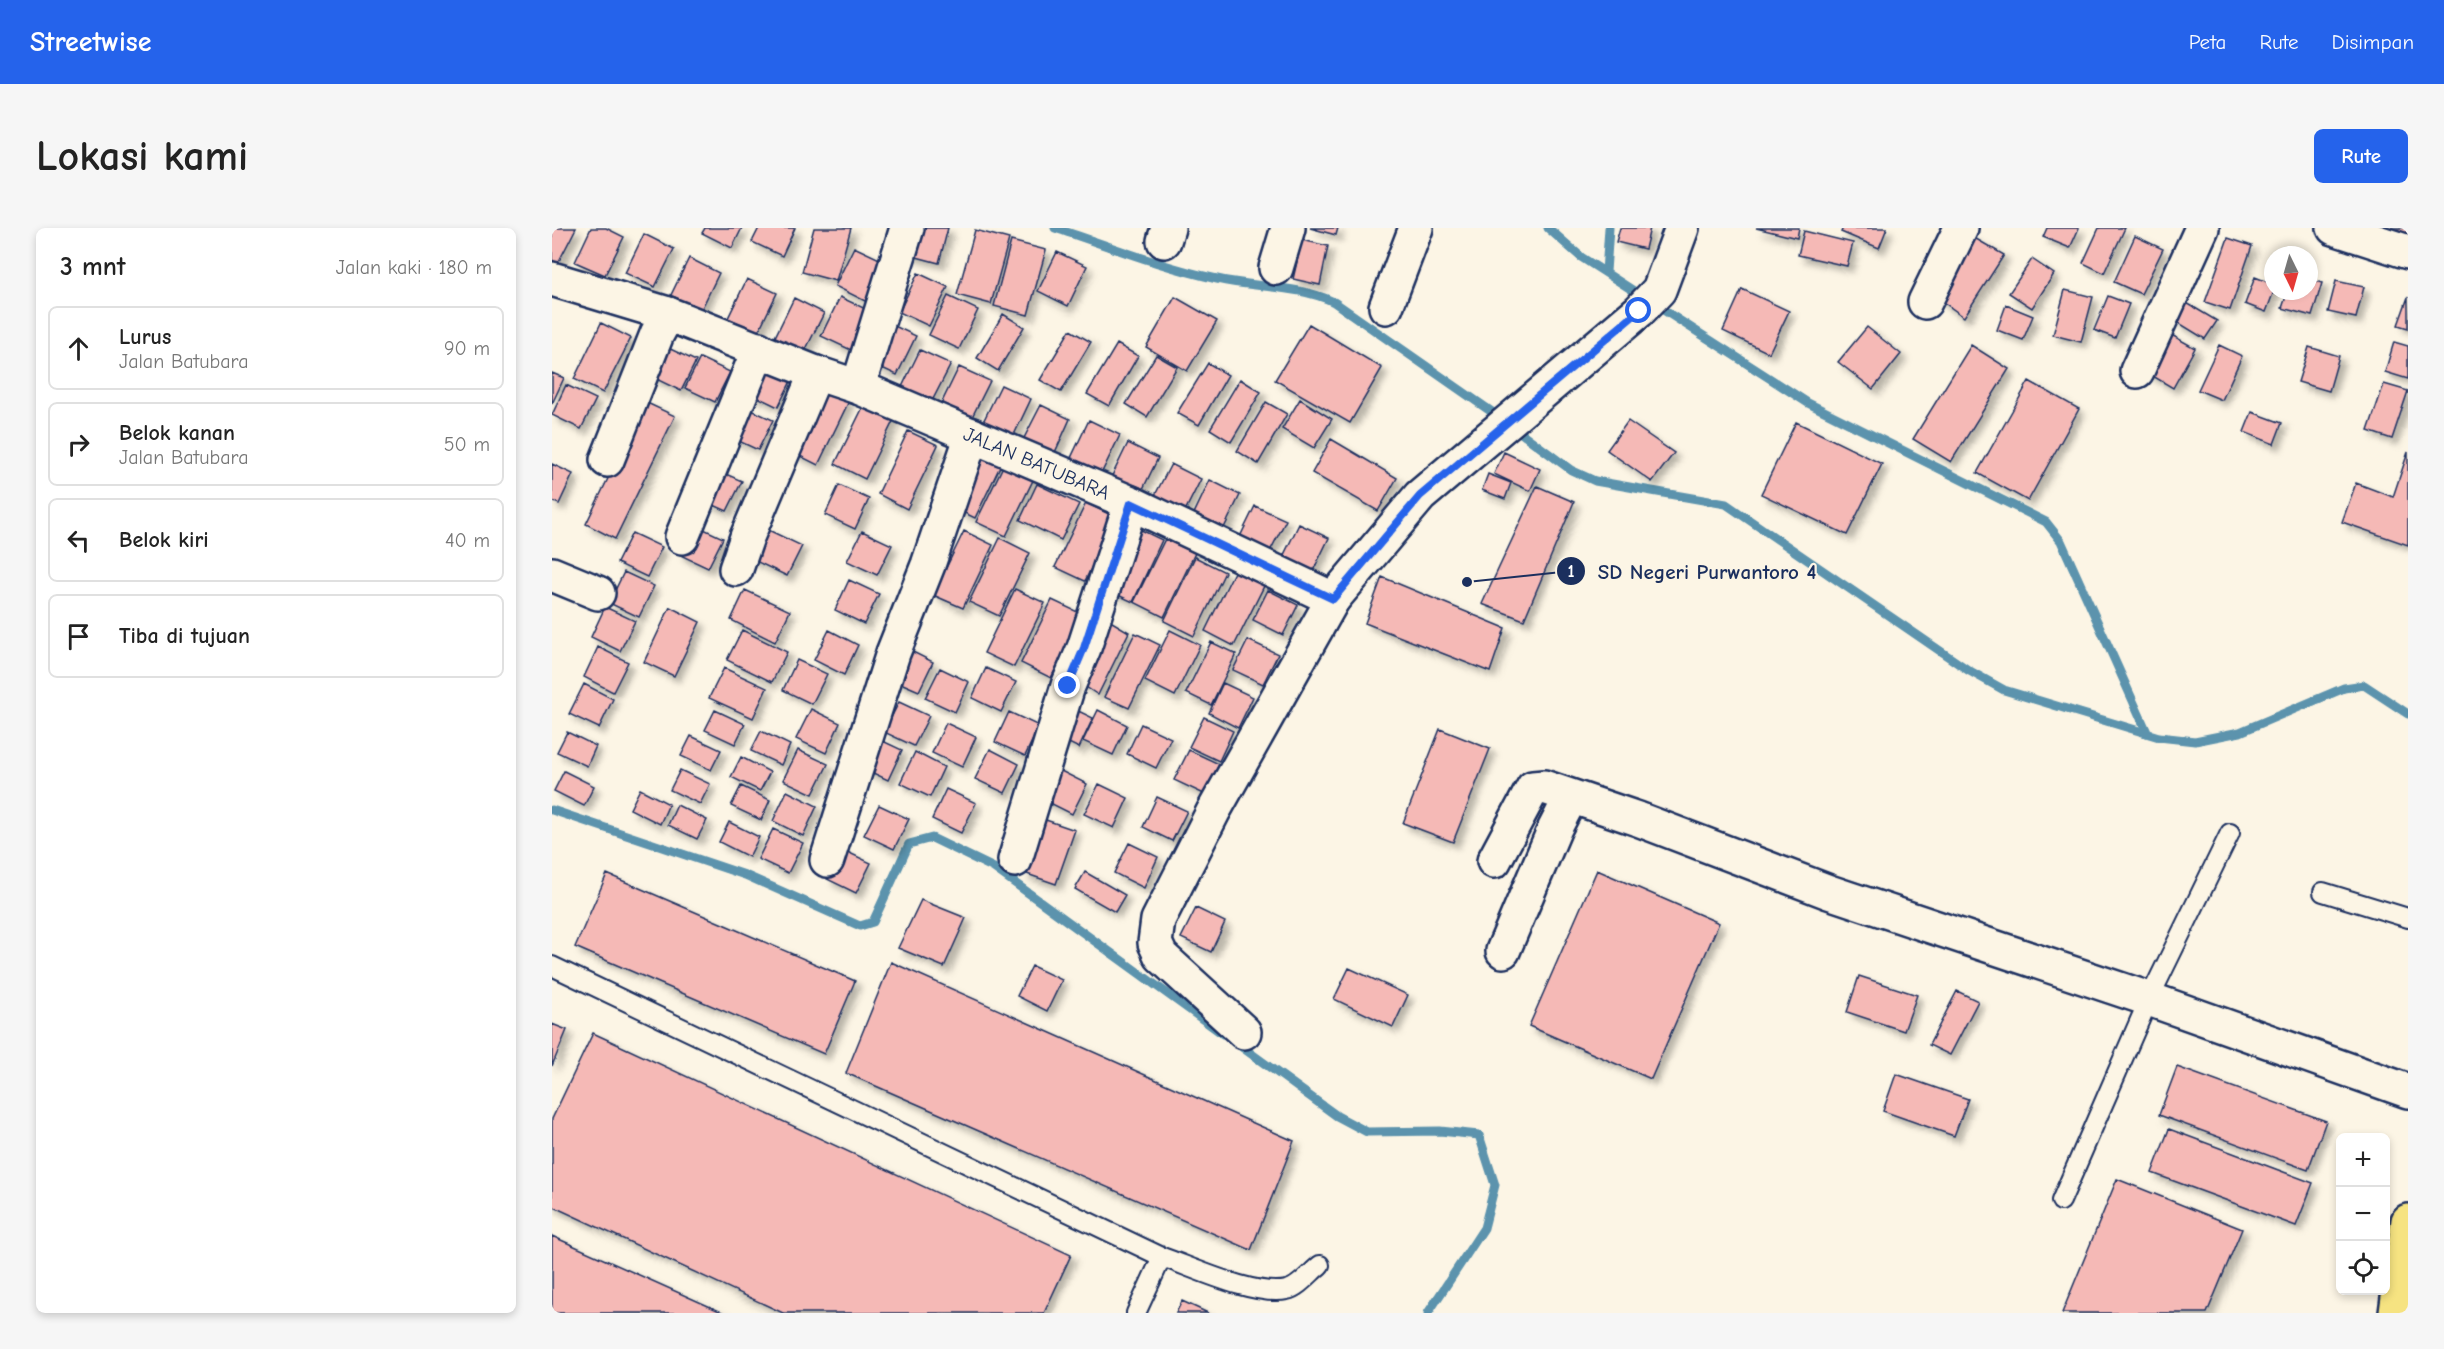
<!DOCTYPE html>
<html lang="id">
<head>
<meta charset="utf-8">
<style>
	:root { --surface:#fff; --page:#f6f6f6; --text:#222; --muted:#767676; --line:#e0e0e0; --accent:#2563eb }
	body { margin:0; font-family:"Comic Neue",sans-serif; background:var(--page); color:var(--text) }
	.controls { position:absolute; right:18px; bottom:18px; display:grid; overflow:hidden; border-radius:9px; box-shadow:0 3px 9px #0003 }
	.controls button { width:54px; height:54px; display:grid; place-items:center; padding:0; border:0; border-bottom:2px solid var(--line); background:var(--surface); color:var(--text); font:30px sans-serif }
	.compass { position:absolute; left:1712px; top:18px; width:54px; height:54px; border-radius:50%; background:var(--surface); box-shadow:0 3px 9px #0003; rotate:175deg }
	.stop { position:absolute; width:18px; height:18px; margin:-14px; border:4px solid #2563eb; border-radius:50%; background:#fff }
	.stop.end { background:#2563eb; border-color:#fff; box-shadow:0 2px 6px #0008 }
	.list { margin:0; padding:0; list-style:none }
	h2 { display:flex; justify-content:space-between; align-items:center; height:78px; margin:0; padding:0 24px; font-size:26px }
	h2 small { font-size:20px; font-weight:400; color:var(--muted) }
	.list li { display:grid; grid-template-columns:39px 1fr auto; gap:18px; align-items:center; box-sizing:border-box; height:84px; margin:0 12px 12px; padding:0 12px; border:2px solid var(--line); border-radius:9px }
	.list b { display:block; font-size:22px; white-space:nowrap }
	.list p { margin:0; font-size:20px; white-space:nowrap; color:var(--muted) }
	.list em { font-size:20px; font-style:normal; color:var(--muted) }
	.icon { flex:none; width:33px; height:33px; fill:none; stroke:currentColor; stroke-width:2; stroke-linecap:round; stroke-linejoin:round }
	.map { position:relative; flex:none; width:1856px; height:1085px; overflow:hidden; border-radius:9px }
	header { display:flex; align-items:center; gap:36px; box-sizing:border-box; height:84px; padding:0 30px; background:var(--accent); color:#fff }
	header strong { font-size:28px }
	nav { display:flex; gap:33px; margin-inline-start:auto; font-size:21px }
	.intro { display:flex; align-items:center; justify-content:space-between; box-sizing:border-box; height:144px; padding:0 36px }
	h1 { margin:0; font-size:42px }
	.button { padding:15px 27px; border-radius:9px; background:var(--accent); color:#fff; font-size:21px; font-weight:700 }
	main { display:flex; gap:36px; padding:0 36px }
	aside { flex:1; background:var(--surface); border-radius:9px; box-shadow:0 3px 9px #0003 }
	.map>svg:first-child { display:block }
	.lines { fill:none; stroke-linecap:round; stroke-linejoin:round }
	.stream { stroke:#5b93ad; stroke-width:9 }
	.building { fill:#f5b9b6; stroke:#1b2f5e; stroke-width:1.5; filter:url(#shadow) }
	.service-casing { stroke:#1b2f5e; stroke-width:22 }
	.minor-casing { stroke:#1b2f5e; stroke-width:38 }
	.trunk-casing { stroke:#1b2f5e; stroke-width:38 }
	.service { stroke:#fcf5e5; stroke-width:18 }
	.minor { stroke:#fcf5e5; stroke-width:33 }
	.trunk { stroke:#f6e381; stroke-width:33 }
	.route { stroke:#2563eb; stroke-width:8 }
	.labels { text-anchor:middle; dominant-baseline:central; stroke-width:4.5; stroke-linejoin:round; paint-order:stroke }
	.street-label { font-size:20px; fill:#1b2f5e; stroke:#fcf5e5 }
	.leader { fill:none; stroke:#1b2f5e; stroke-width:2 }
	.callout-dot { fill:#1b2f5e; stroke:#fcf5e5; stroke-width:2 }
	.mark-label { font-size:18px; text-anchor:middle; font-weight:bold; fill:#fff }
	.callout-label { font-size:21px; text-anchor:middle; font-weight:bold; fill:#1b2f5e; stroke:#fcf5e5; stroke-width:4.5; stroke-linejoin:round; paint-order:stroke }
</style>
</head>
<body>
<header>
<strong>Streetwise</strong>
<nav><a>Peta</a><a>Rute</a><a>Disimpan</a></nav>
</header>
<div class="intro"><h1>Lokasi kami</h1><a class="button">Rute</a></div>
<main>
<aside>
<h2>3 mnt<small>Jalan kaki · 180 m</small></h2>
<ul class="list">
<li><svg class="icon" aria-label="ahead" viewBox="0 0 24 24"><path d="M12 20V5M6 11l6-6 6 6"/></svg><div><b>Lurus</b><p>Jalan Batubara</p></div><em>90 m</em></li>
<li><svg class="icon" aria-label="right" viewBox="0 0 24 24"><path d="M7 20v-9h11M14 6l5 5-5 5"/></svg><div><b>Belok kanan</b><p>Jalan Batubara</p></div><em>50 m</em></li>
<li><svg class="icon" aria-label="left" viewBox="0 0 24 24"><path d="M17 20v-9H6M10 6l-5 5 5 5"/></svg><div><b>Belok kiri</b></div><em>40 m</em></li>
<li><svg class="icon" aria-label="arrive" viewBox="0 0 24 24"><path d="M6 21V4h12l-3 4 3 4H6"/></svg><div><b>Tiba di tujuan</b></div></li>
</ul>
</aside>
<div class="map">
<svg width="1856" height="1085" viewBox="0 0 1856 1085">
	<defs>
		<filter id="shadow"><feDropShadow dx="5.5" dy="5.5" stdDeviation="3" flood-color="#0004"/></filter>
	</defs>
	<rect width="100%" height="100%" fill="#fcf5e5"/>
	<filter id="ink" filterUnits="userSpaceOnUse"><feTurbulence type="fractalNoise" baseFrequency=".0167" numOctaves="2"/><feDisplacementMap in="SourceGraphic" scale="12" xChannelSelector="R" yChannelSelector="G"/><feConvolveMatrix kernelMatrix="1 2 1 2 8 2 1 2 1" color-interpolation-filters="sRGB"/></filter>
	<g filter="url(#ink)">
		<g class="lines">
			<!-- stream -->
			<path class="stream" d="M503,0C557,18 610,39 665,51C704,60 746,57 782,74L950,191
				M996,0L1029,29L1256,175L1494,294L1509,313L1595,504
				M1054,44L1057,0
				M961,199L1019,242L1043,253L1174,276L1416,442L1452,462L1607,509L1643,513L1688,504L1792,460L1812,457L1856,486
				M0,582L193,647L308,698L321,694L357,616L380,610L442,640L671,806
				M683,814L785,888L815,904L888,903L927,907L943,957L932,1000L876,1085"/>
		</g>
		<!-- building -->
		<path class="building" d="M0,0H24L6,35L0,32Z
			M39,0H54L72,9L53,47L23,34Z
			M153,0H190L180,20L150,5Z
			M207,0H243L230,28L200,14Z
			M262,0H299L284,53L250,44Z
			M360,0H396L387,35L353,26Z
			M758,0H786L784,7Z
			M1068,0H1098L1093,21L1064,14Z
			M1204,0H1247L1245,10Z
			M1291,0H1335L1327,20L1289,4Z
			M1495,0H1527L1518,20L1491,9Z
			M1547,0H1573L1552,45L1531,35Z
			M1831,0H1856V13Z
			M423,2L457,11L439,76L405,67Z
			M1252,3L1301,15L1295,38L1246,27Z
			M92,6L122,21L103,59L73,45Z
			M1419,8L1452,27L1412,89L1380,66Z
			M1583,8L1611,21L1589,66L1562,54Z
			M1676,10L1700,18L1678,82L1653,74Z
			M750,12L776,18L768,57L741,51Z
			M459,13L494,22L476,87L442,78Z
			M302,19L332,33L313,73L283,58Z
			M505,24L535,38L516,78L486,63Z
			M137,30L167,45L148,84L118,69Z
			M1480,31L1502,46L1480,80L1457,65Z
			M366,45L396,59L377,98L347,84Z
			M1703,49L1721,56L1722,63L1714,84L1693,76Z
			M195,51L225,65L206,104L176,90Z
			M1757,51L1770,55L1760,88L1730,80L1736,63H1757Z
			M1784,53L1812,59L1804,90L1776,84Z
			M1190,61L1237,83L1217,125L1171,103Z
			M1513,62L1541,69L1529,114L1501,107Z
			M396,68L426,82L407,121L377,107Z
			M1556,68L1577,76L1563,110L1542,102Z
			M288,69L318,83L299,122L269,108Z
			M623,69L665,93L635,143L594,119Z
			M1856,69V100L1846,97Z
			M242,70L272,85L253,123L223,109Z
			M1633,74L1665,93L1653,111L1622,92Z
			M1454,77L1481,88L1471,112L1445,102Z
			M451,86L472,99L446,143L425,130Z
			M334,94L364,108L345,147L315,133Z
			M49,95L79,110L51,165L22,151Z
			M757,96L830,140L798,195L723,152Z
			M1315,99L1349,126L1321,161L1286,134Z
			M518,102L539,114L509,164L488,152Z
			M1616,105L1643,120L1621,160L1594,144Z
			M1842,114L1856,118V151L1833,144Z
			M565,116L586,128L557,178L535,166Z
			M1419,117L1457,141L1399,234L1361,211Z
			M1667,117L1690,128L1670,172L1646,162Z
			M114,119L144,133L129,163L100,149Z
			M1757,119L1787,128L1777,163L1746,154Z
			M368,122L399,136L379,175L349,161Z
			M604,127L625,139L595,189L574,176Z
			M148,130L178,144L163,174L133,160Z
			M211,135L241,149L226,179L197,165Z
			M656,135L676,147L647,197L625,185Z
			M407,139L438,153L418,193L388,178Z
			M0,145L12,150L0,176Z
			M688,151L709,164L679,214L658,201Z
			M1477,153L1527,181L1476,273L1425,245Z
			M1832,156L1856,163L1840,211L1816,203Z
			M14,157L44,171L29,201L0,187Z
			M449,157L479,171L460,211L430,196Z
			M268,159L297,173L266,237L236,222Z
			M748,171L780,191L762,220L730,201Z
			M314,173L344,187L313,251L283,236Z
			M93,174L123,188L63,311L34,296Z
			M714,174L735,186L706,236L685,223Z
			M489,177L518,191L500,231L469,216Z
			M191,178L221,192L206,222L176,208Z
			M1700,184L1730,195L1722,216L1692,204Z
			M537,192L568,207L549,246L518,232Z
			M1076,193L1122,225L1100,254L1055,222Z
			M1244,194L1330,236L1295,307L1209,266Z
			M356,203L386,217L355,281L326,266Z
			M779,211L845,250L826,283L760,245Z
			M576,215L606,230L587,269L557,254Z
			M431,220L452,230L423,290L402,280Z
			M952,224L988,241L978,263L942,246Z
			M1856,224V317L1790,294L1804,255L1841,269Z
			M455,230L485,244L454,308L424,294Z
			M0,236L21,246L7,276L0,273Z
			M619,236L649,251L630,289L599,275Z
			M160,240L190,253L175,283L146,270Z
			M936,246L959,255L953,271L930,262Z
			M658,252L688,267L669,306L639,292Z
			M485,256L527,276L509,312L468,292Z
			M287,257L317,271L303,301L273,287Z
			M985,258L1022,274L972,392L930,376Z
			M534,275L563,289L533,353L503,339Z
			M703,278L734,292L714,331L684,317Z
			M141,296L171,310L156,340L126,326Z
			M747,296L777,310L758,349L728,335Z
			M208,298L250,318L235,348L193,328Z
			M583,299L610,312L581,374L553,361Z
			M310,303L340,317L325,347L295,333Z
			M412,303L441,317L411,380L381,367Z
			M80,305L110,319L95,349L65,335Z
			M448,310L478,325L447,388L417,374Z
			M613,311L643,325L612,389L582,374Z
			M643,329L673,344L642,408L612,393Z
			M684,340L714,354L682,418L653,403Z
			M72,344L102,358L87,389L57,375Z
			M830,349L953,400L938,444L813,395Z
			M297,352L327,366L312,396L283,382Z
			M463,361L493,375L462,439L432,425Z
			M193,362L238,383L223,414L179,392Z
			M716,362L746,377L731,407L701,392Z
			M500,372L530,386L499,450L469,435Z
			M53,379L83,393L68,423L39,409Z
			M118,379L148,394L122,448L92,434Z
			M555,391L577,404L546,467L528,455Z
			M190,402L235,424L220,454L175,432Z
			M277,402L306,417L292,447L262,432Z
			M618,402L648,417L623,468L593,453Z
			M583,405L608,417L577,480L552,469Z
			M696,412L726,426L711,456L681,442Z
			M659,414L684,426L659,477L634,465Z
			M46,419L76,434L61,464L32,449Z
			M351,419L381,434L367,463L337,450Z
			M245,432L275,446L260,476L231,462Z
			M172,440L215,460L201,490L157,470Z
			M388,440L417,454L403,484L373,470Z
			M434,440L464,454L449,484L420,470Z
			M671,455L701,469L686,500L657,485Z
			M32,456L61,471L47,500L17,486Z
			M347,474L377,488L362,518L332,504Z
			M516,478L541,490L527,520L502,508Z
			M259,481L288,495L274,525L244,511Z
			M163,482L193,496L183,516L153,502Z
			M546,482L575,497L561,527L531,513Z
			M457,484L487,498L473,528L443,514Z
			M652,489L681,503L667,533L637,519Z
			M394,495L424,509L410,539L380,525Z
			M589,496L619,510L604,540L575,526Z
			M888,501L938,521L901,614L851,595Z
			M209,503L238,517L229,537L199,523Z
			M15,504L44,518L35,538L5,524Z
			M139,508L169,522L159,542L129,528Z
			M320,508L350,522L336,552L306,538Z
			M438,521L467,536L453,565L423,551Z
			M246,522L276,536L261,566L231,552Z
			M637,522L667,536L652,566L622,552Z
			M363,524L392,539L378,569L348,555Z
			M189,529L218,544L208,563L179,549Z
			M505,541L535,556L520,586L490,571Z
			M128,542L158,556L148,576L118,562Z
			M12,543L42,558L32,578L2,563Z
			M547,556L576,570L562,600L532,586Z
			M189,558L218,572L209,592L179,578Z
			M88,561L117,576L108,596L78,581Z
			M394,561L424,575L409,605L380,591Z
			M235,563L265,578L251,608L221,593Z
			M605,569L635,583L620,613L591,599Z
			M125,577L155,592L145,611L116,597Z
			M327,577L357,591L342,621L312,607Z
			M491,591L523,602L504,656L472,645Z
			M177,594L207,609L197,629L167,614Z
			M221,601L251,615L236,645L206,631Z
			M577,615L606,629L592,660L562,645Z
			M289,621L319,635L304,665L275,651Z
			M1045,642L1167,695L1099,851L977,798Z
			M533,644L573,667L563,684L523,661Z
			M55,646L303,753L272,826L23,719Z
			M369,672L414,690L392,739L346,720Z
			M644,680L673,694L659,724L629,710Z
			M339,734L742,913L699,1022L294,845Z
			M480,738L510,752L495,783L465,768Z
			M797,740L856,767L841,799L782,771Z
			M1307,748L1365,767L1352,803L1295,784Z
			M1405,763L1426,773L1398,827L1377,817Z
			M0,796L15,802L0,838Z
			M41,805L519,1027L492,1085H231L0,978V891Z
			M1625,839L1774,893L1756,942L1607,887Z
			M1344,846L1416,871L1402,908L1331,883Z
			M1617,901L1761,955L1744,998L1600,945Z
			M1565,951L1690,1001L1655,1085H1510Z
			M0,1008L172,1085H0Z
			M630,1073L656,1085H624Z"/>
		<g class="lines">
			<!-- service casing -->
			<g class="service-casing">
				<path id="service" d="M1771,664L1856,690
					M0,738L610,1029C642,1040 703,1069 735,1062C746,1060 759,1044 768,1037
					M1509,973L1597,771L1678,605
					M584,1085L610,1029"/>
			</g>
			<!-- minor casing -->
			<g class="minor-casing">
				<g id="minor">
					<path d="M1782,0L1856,24"/>
					<path d="M612,13L616,0"/>
					<path d="M724,40L736,0"/>
					<path id="s1" d="M0,51L116,86L264,145L306,159L579,275L781,371L868,268L1087,83L1107,62L1130,0"/>
					<path d="M1373,74L1409,0"/>
					<path d="M834,79L864,0"/>
					<path d="M1585,143L1650,0"/>
					<path d="M306,159L355,0"/>
					<path d="M55,232L105,106L116,86"/>
					<path d="M130,309L207,121"/>
					<path d="M184,341L195,309L264,145"/>
					<path d="M0,346L46,365"/>
					<path d="M275,632L341,425L376,337L420,207"/>
					<path d="M463,632L516,458L532,420L579,275"/>
					<path d="M942,633L981,560L992,559L1086,591L1277,664L1597,771L1856,863"/>
					<path d="M951,723L1003,600L1019,569"/>
					<path d="M692,804L609,728L603,715L606,692L661,584L781,371"/>
				</g>
			</g>
			<!-- trunk casing -->
			<g class="trunk-casing">
				<path id="trunk" d="M1844,1085L1856,993"/>
			</g>
			<!-- service -->
			<use href="#service" class="service"/>
			<!-- minor -->
			<use href="#minor" class="minor"/>
			<!-- trunk -->
			<use href="#trunk" class="trunk"/>
		</g>
	</g>
	<g class="lines" filter="url(#ink)">
		<!-- route -->
		<path class="route" d="M516,458L532,420L579,275L781,371L868,268L1087,83"/>
	</g>
	<g class="labels">
		<!-- street labels -->
		<g class="street-label">
			<text stroke="none"><textPath href="#s1" startOffset="519">JALAN BATUBARA</textPath></text>
		</g>
	</g>
	<!-- callouts -->
	<path class="leader" d="M915 354L1019 343"/>
	<g class="callout-dot">
		<circle cx="915" cy="354" r="6"/>
		<circle cx="1019" cy="343" r="15"/>
	</g>
	<g class="mark-label">
		<text x="1019" y="349">1</text>
	</g>
	<g class="callout-label">
		<text x="1155" y="351">SD Negeri Purwantoro 4</text>
	</g>
</svg>
<div class="controls">
<button>+</button>
<button>−</button>
<button><svg class="icon" aria-label="locate" viewBox="0 0 24 24"><circle cx="12" cy="12" r="6"/><path d="M12 2v4M12 18v4M2 12h4M18 12h4"/></svg></button>
</div>
<svg class="compass" viewBox="-18 -18 36 36"><path d="M0-13l5 13h-10z" fill="#e53935"/><path d="M0 13l5-13h-10z" fill="#767676"/></svg>
<div class="stop" style="left:1087px;top:83px"></div>
<div class="stop end" style="left:516px;top:458px"></div>
</div>
</main>
</body>
</html>
